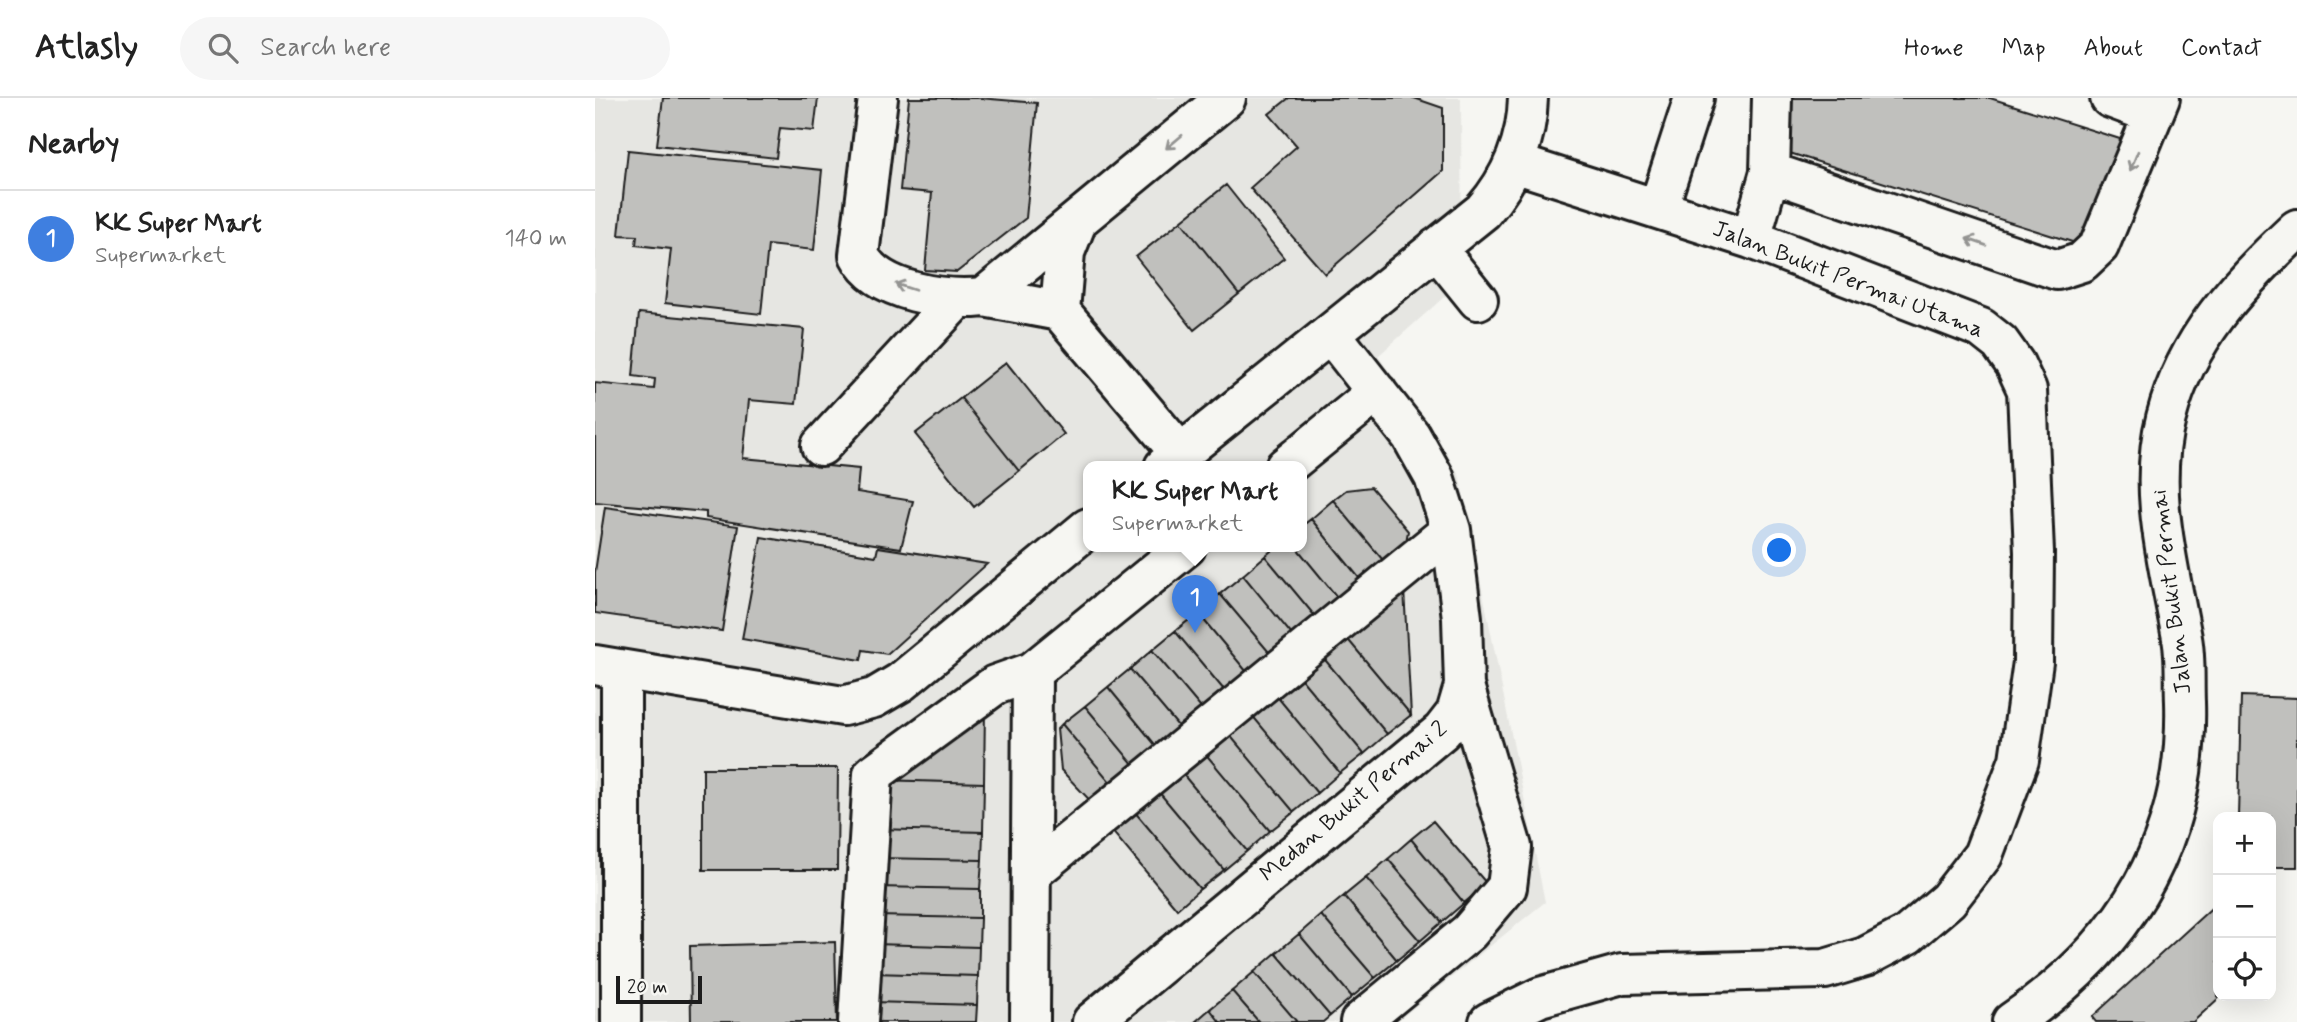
<!DOCTYPE html>
<html lang="en">
<head>
<meta charset="utf-8">
<style>
	:root { --surface:#fff; --page:#f6f6f6; --text:#222; --muted:#767676; --line:#e0e0e0; --accent:#1f6fb2 }
	body { margin:0; font-family:Mynerve,sans-serif; background:var(--page); color:var(--text) }
	.controls { position:absolute; right:21px; bottom:21px; display:grid; overflow:hidden; border-radius:14px; box-shadow:0 7px 28px #0002 }
	.controls button { width:63px; height:63px; display:grid; place-items:center; padding:0; border:0; border-bottom:2px solid var(--line); background:var(--surface); color:var(--text); font:35px sans-serif }
	.scale { position:absolute; left:21px; bottom:18px; width:86px; box-sizing:border-box; padding-left:7px; border:4px solid #1c1c1c; border-top:0; font-size:19px; line-height:24px; white-space:nowrap; color:#1c1c1c; -webkit-text-stroke:5px #f6f6f2; paint-order:stroke }
	.you { position:absolute; left:1185px; top:453px; width:24px; height:24px; margin:-18px; border:5px solid #fff; border-radius:50%; background:#1a73e8; box-shadow:0 0 0 10px #1a73e833 }
	.badge { display:grid; place-items:center; width:46px; height:46px; border-radius:50%; background:var(--accent); color:#fff; font-size:23px; font-weight:700 }
	.pin { position:absolute; translate:-50% -58px; filter:drop-shadow(0 2px 4px #0008) }
	.pin::after { content:''; position:absolute; top:37px; width:24px; height:21px; background:inherit; clip-path:polygon(0 0,100% 0,50% 100%) }
	.popup { position:absolute; left:488px; top:363px; width:224px; height:91px; box-sizing:border-box; display:grid; place-content:center; border-radius:14px; background:var(--surface); filter:drop-shadow(0 2px 5px #0005); font-size:23px; white-space:nowrap; color:var(--muted) }
	.popup b { font-size:26px; color:var(--text) }
	.popup::after { content:''; position:absolute; left:50%; top:100%; margin-left:-14px; border:14px solid transparent; border-top-color:var(--surface) }
	.list { margin:0; padding:0; list-style:none }
	h2 { display:flex; justify-content:space-between; align-items:center; height:91px; margin:0; padding:0 28px; font-size:30px }
	h2 small { font-size:23px; font-weight:400; color:var(--muted) }
	.list li { display:grid; grid-template-columns:46px 1fr auto; gap:21px; align-items:center; box-sizing:border-box; height:98px; padding:0 28px; border-top:2px solid var(--line) }
	.list b { display:block; font-size:26px; white-space:nowrap }
	.list p { margin:0; font-size:23px; white-space:nowrap; color:var(--muted) }
	.list em { font-size:23px; font-style:normal; color:var(--muted) }
	.icon { flex:none; width:38px; height:38px; fill:none; stroke:currentColor; stroke-width:2; stroke-linecap:round; stroke-linejoin:round }
	.map { position:relative; flex:none; width:1702px; height:924px; overflow:hidden }
	header { display:flex; align-items:center; gap:42px; box-sizing:border-box; height:98px; padding:0 35px; background:var(--surface); border-bottom:2px solid var(--line) }
	header strong { font-size:33px }
	nav { display:flex; gap:38px; margin-inline-start:auto; font-size:24px }
	.search { width:490px; height:63px; background:var(--page); display:flex; align-items:center; gap:18px; box-sizing:border-box; padding:0 24px; border-radius:38px; color:var(--muted); font-size:26px }
	main { display:flex }
	aside { flex:1; background:var(--surface) }
	.map>svg:first-child { display:block }
	.built { fill:#e6e6e2; fill-rule:evenodd }
	.building { fill:#c0c0bd; stroke:#1c1c1c; stroke-width:2 }
	.lines { fill:none; stroke-linecap:round; stroke-linejoin:round }
	.minor-casing { stroke:#1c1c1c; stroke-width:44 }
	.minor { stroke:#f6f6f2; stroke-width:38 }
	.oneway { stroke:#949492 }
	.labels { text-anchor:middle; dominant-baseline:central; stroke-width:5; stroke-linejoin:round; paint-order:stroke }
	.street-label { font-size:23px; fill:#1c1c1c; stroke:#f6f6f2 }
</style>
</head>
<body>
<header>
<strong>Atlasly</strong>
<div class="search"><svg class="icon" aria-label="search" viewBox="0 0 24 24"><circle cx="10" cy="10" r="6"/><path d="M15 15l6 6"/></svg>Search here</div>
<nav><a>Home</a><a>Map</a><a>About</a><a>Contact</a></nav>
</header>
<main>
<aside>
<h2>Nearby<small></small></h2>
<ul class="list">
<li><span class="badge" style="background:#3f7fe0">1</span><div><b>KK Super Mart</b><p>Supermarket</p></div><em>140 m</em></li>
</ul>
</aside>
<div class="map">
<svg width="1702" height="924" viewBox="0 0 1702 924">
	<rect width="100%" height="100%" fill="#f6f6f2"/>
	<filter id="ink" filterUnits="userSpaceOnUse"><feTurbulence type="fractalNoise" baseFrequency=".0143" numOctaves="2"/><feDisplacementMap in="SourceGraphic" scale="14" xChannelSelector="R" yChannelSelector="G"/><feConvolveMatrix kernelMatrix="1 2 1 2 8 2 1 2 1" color-interpolation-filters="sRGB"/></filter>
	<g filter="url(#ink)">
		<!-- built -->
		<path class="built" d="M0,0H866L867,183L783,258L864,376L950,804L801,924H0ZM493,369H707V449H493Z"/>
		<!-- building -->
		<path class="building" d="M68,0H223L219,33L185,30L181,60L62,47Z
			M314,0H384L442,5L431,120L362,174L330,172L337,95L305,92Z
			M694,0H819L848,10V73L730,176L655,90L702,48L674,16Z
			M1198,0H1395L1528,42L1493,149L1182,51Z
			M33,52L227,72L219,152L173,147L166,216L70,205L76,151L41,147L42,138L24,137Z
			M631,87L689,160L644,196L586,123Z
			M586,123L644,196L599,232L541,159Z
			M44,215L209,231L201,306L154,302L148,360L264,371L262,394L318,403L306,450L111,420V414L0,404V285L59,291L60,281L38,278Z
			M411,264L469,336L424,373L366,300Z
			M366,300L424,373L379,409L320,336Z
			M776,389L813,433L807,466L797,473L738,402L751,392Z
			M738,402L797,473L774,492L716,421Z
			M10,409L143,428L127,533L0,515V474Z
			M716,421L774,492L751,510L701,449H707V428Z
			M166,439L281,458L283,449L392,466L292,556L268,552L266,562L147,541Z
			M681,449H701L751,510L729,529L670,458Z
			M670,458L729,529L706,548L648,477Z
			M648,477L706,548L684,566L625,496Z
			M809,491L816,617L750,538Z
			M625,496L684,566L661,585L603,515Z
			M603,515L661,585L639,604L580,533Z
			M580,533L639,604L616,622L557,552Z
			M750,538L816,617L792,636L726,557Z
			M557,552L616,622L594,641L535,571Z
			M726,557L792,636L769,656L703,577Z
			M535,571L594,641L571,660L513,589Z
			M703,577L769,656L745,675L680,596Z
			M513,589L571,660L548,678L490,608Z
			M680,596L745,675L722,695L656,616Z
			M1646,598L1702,600V769H1676V719H1643Z
			M490,608L548,678L526,697L467,626Z
			M390,610L389,685L285,682Z
			M656,616L722,695L699,714L633,635Z
			M467,626L526,697L505,713L466,672L462,631Z
			M633,635L699,714L675,733L609,654Z
			M609,654L675,733L652,753L586,674Z
			M108,670H243L242,772H108Z
			M586,674L652,753L629,772L563,693Z
			M285,682L389,685L388,734L283,731Z
			M563,693L629,772L605,791L539,713Z
			M539,713L605,791L582,811L516,732Z
			M838,723L892,786L869,805L816,741Z
			M283,731L388,734L387,762L282,760Z
			M816,741L869,805L847,824L793,761Z
			M282,760L387,762L385,791L281,789Z
			M793,761L847,824L825,843L771,780Z
			M771,780L825,843L802,862L749,798Z
			M281,789L385,791V820L280,818Z
			M749,798L802,862L780,880L726,817Z
			M1623,804V898H1626L1598,924H1501L1497,919Z
			M726,817L780,880L757,899L704,836Z
			M280,818L385,820L384,849L279,846Z
			M704,836L757,899L735,918L681,855Z
			M240,844L242,924H96L95,848Z
			M279,846L384,849L383,878L278,875Z
			M681,855L735,918L728,924H702L659,874Z
			M659,874L702,924H664L637,893Z
			M278,875L383,878L382,907L277,904Z
			M637,893L664,924H625L615,911Z
			M277,904L382,907L381,924H277Z
			M615,911L625,924H600Z"/>
		<g class="lines">
			<!-- minor casing -->
			<g class="minor-casing">
				<path id="minor" d="M283,0L264,157C283,195 351,203 389,199L631,0
					M1515,0L1558,16
					M1175,74L1462,172L1487,164L1504,148L1565,0
					M1063,111L1099,0
					M1156,141L1175,74L1177,0
					M841,150L883,202
					M389,199L465,213
					M465,213L585,355
					M465,213L470,154L482,124
					M226,348L361,202
					M569,369L888,113C916,81 932,42 933,0
					M690,369L782,294
					M0,567L248,608L279,600L306,584L493,430
					M436,775L856,432
					M26,924V573
					M263,924L278,676L400,587L437,574L591,449
					M435,924L437,574
					M497,924L847,633L861,615L869,588L867,520L856,432L839,379L816,338L736,236
					M765,924L874,834L912,789L917,749L869,588
					M894,924L945,899L1027,876L1230,871L1270,859L1312,837L1353,802L1388,757L1424,662L1438,564L1439,454L1432,292L1420,266L1405,245L1386,230L1156,141L919,65
					M1417,924C1531,847 1594,743 1590,604C1589,583 1591,561 1587,540C1574,468 1552,393 1571,320C1591,241 1644,185 1702,131"/>
			</g>
			<!-- minor -->
			<use href="#minor" class="minor"/>
		</g>
		<!-- one-way arrows -->
		<defs><path id="oneway-shaft" d="M-6 0H5M1.5-3L5.5 0L1.5 3" fill="none" stroke-width="1.6" stroke-linecap="round" stroke-linejoin="round" transform="scale(1.75)"/></defs>
		<g class="oneway">
			<use href="#oneway-shaft" transform="translate(579 44) rotate(140)"/>
			<use href="#oneway-shaft" transform="translate(1539 63) rotate(112)"/>
			<use href="#oneway-shaft" transform="translate(1381 144) rotate(-161)"/>
			<use href="#oneway-shaft" transform="translate(310 189) rotate(-162)"/>
		</g>
	</g>
	<g class="labels">
		<!-- street labels -->
		<g class="street-label">
			<text transform="translate(1253 182) rotate(21)">Jalan Bukit Permai Utama</text>
			<text transform="translate(1577 494) rotate(-97)">Jalan Bukit Permai</text>
			<text transform="translate(759 704) rotate(-40)">Medan Bukit Permai 2</text>
		</g>
	</g>
</svg>
<div class="controls">
<button>+</button>
<button>−</button>
<button><svg class="icon" aria-label="locate" viewBox="0 0 24 24"><circle cx="12" cy="12" r="6"/><path d="M12 2v4M12 18v4M2 12h4M18 12h4"/></svg></button>
</div>
<div class="scale">20 m</div>
<div class="you"></div>
<div class="pin badge" style="left:600px;top:535px;background:#3f7fe0">1</div>
<div class="popup"><b>KK Super Mart</b>Supermarket</div>
</div>
</main>
</body>
</html>
